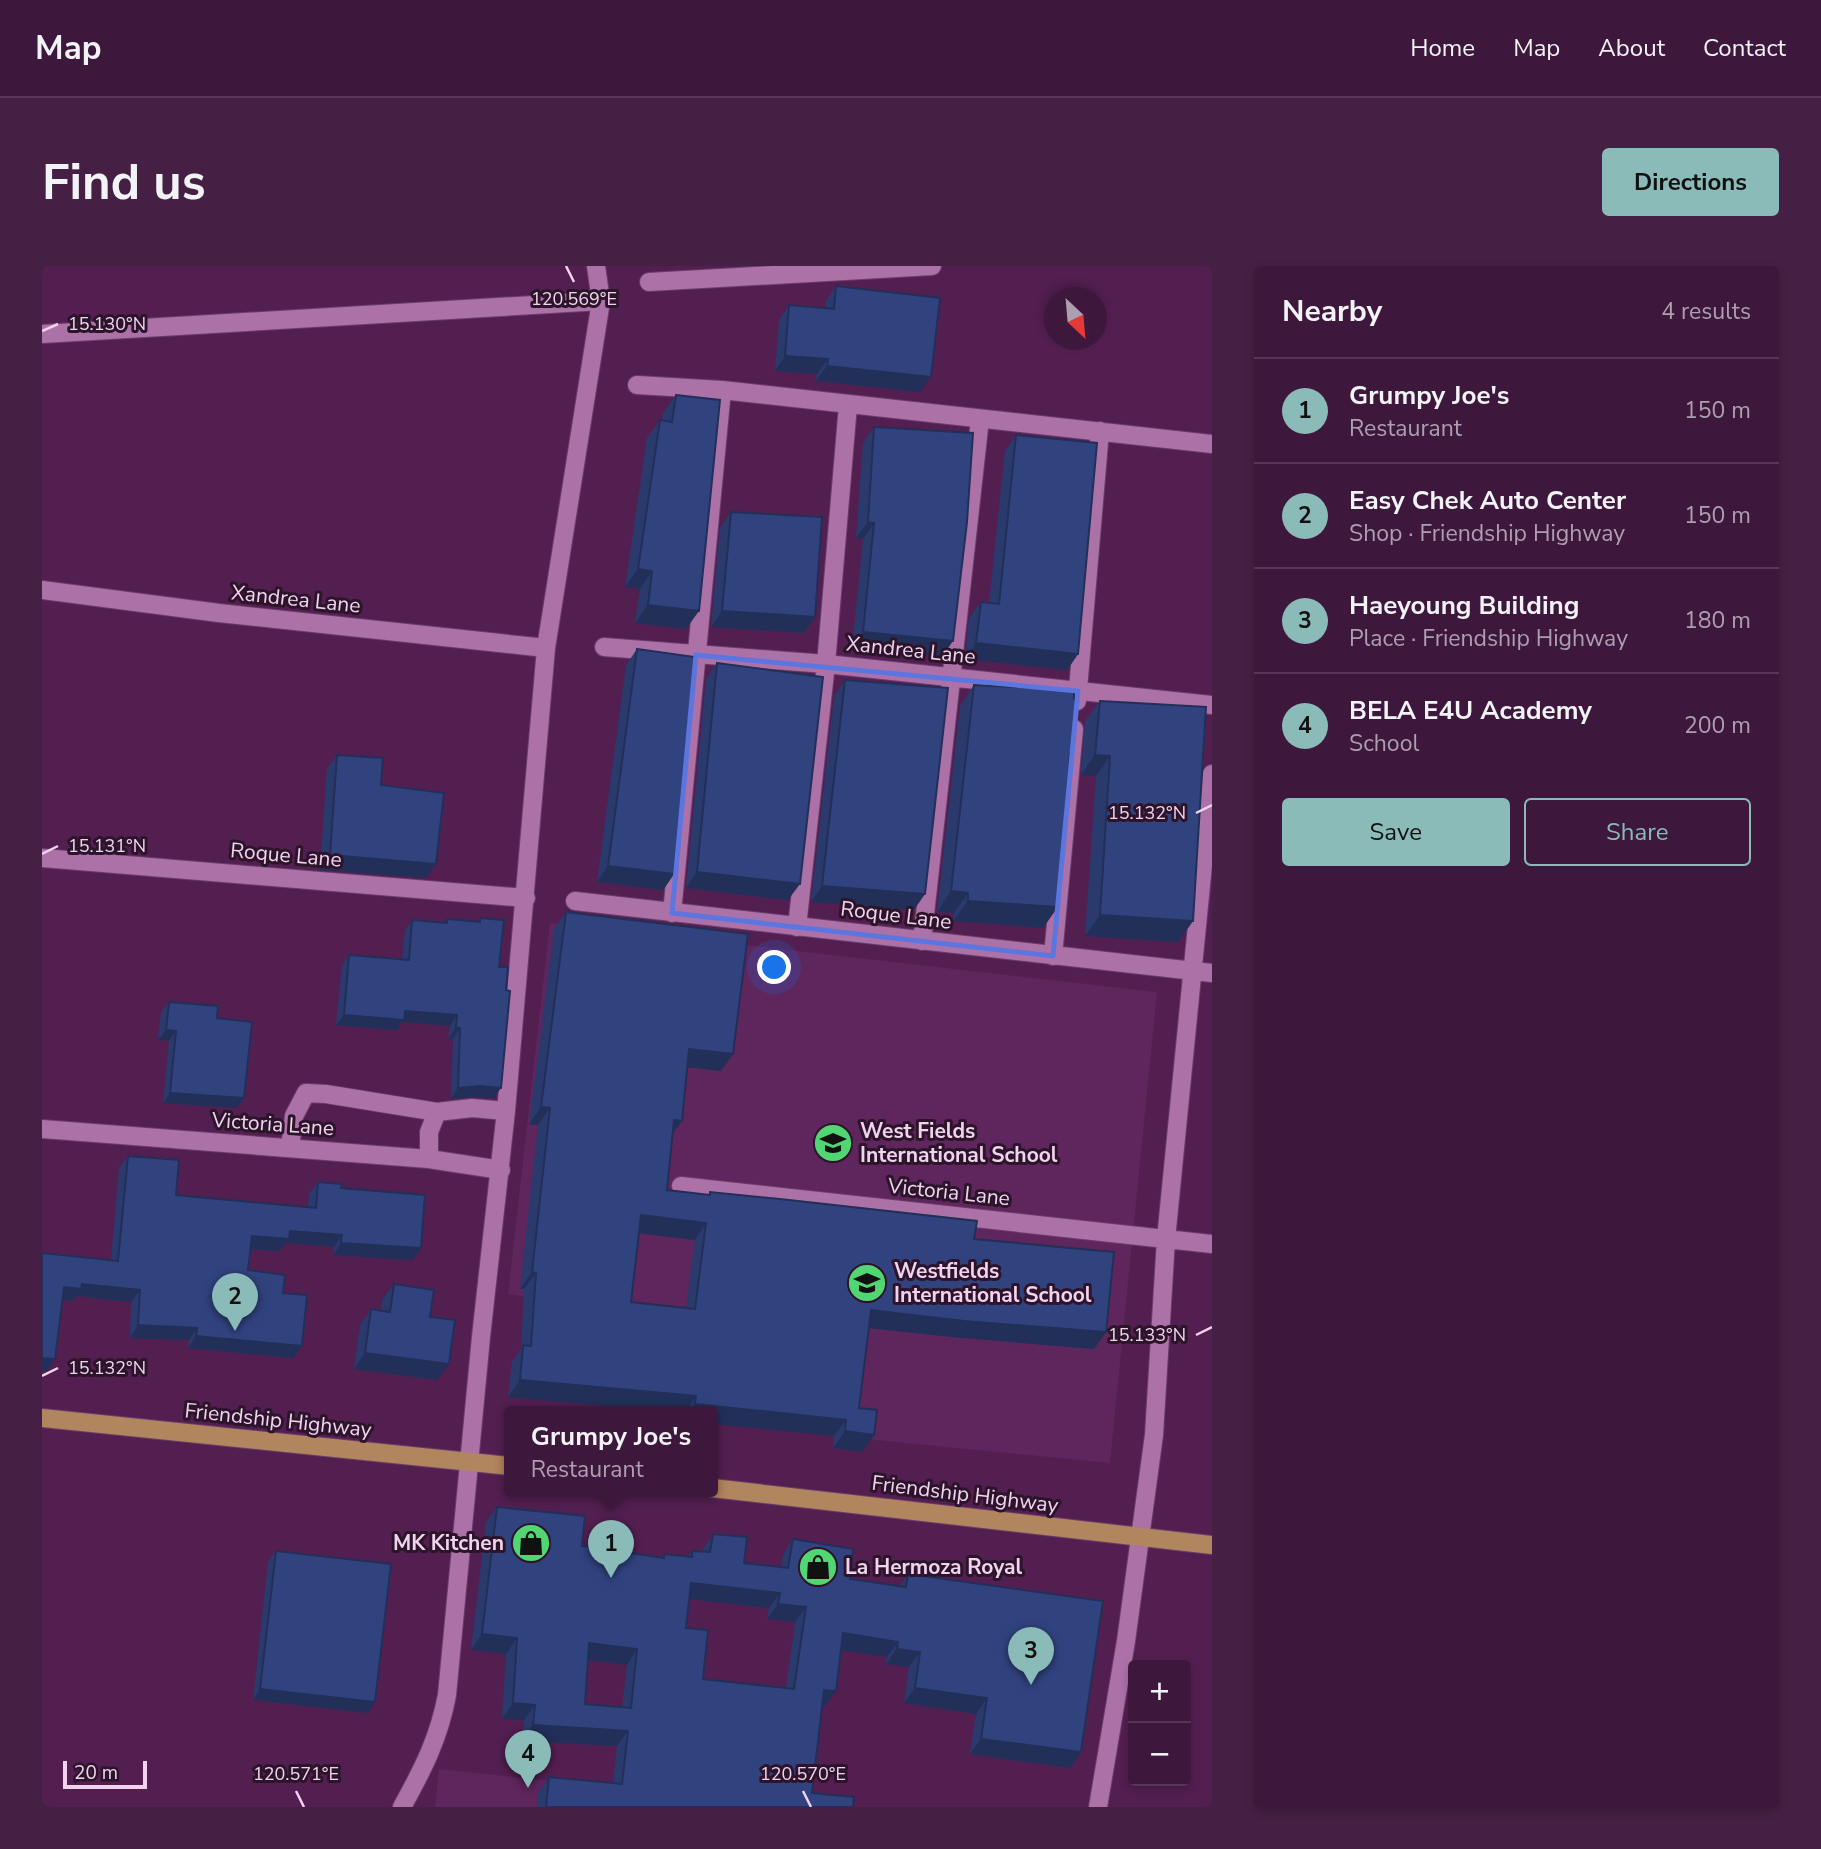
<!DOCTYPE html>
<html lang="en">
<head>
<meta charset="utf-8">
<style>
	:root { --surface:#3e173d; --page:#452044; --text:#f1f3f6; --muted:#ad9fb0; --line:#573657; --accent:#8bbbb9 }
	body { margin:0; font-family:"Nunito Sans",sans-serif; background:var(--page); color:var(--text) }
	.controls { position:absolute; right:21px; bottom:21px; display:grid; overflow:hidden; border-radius:7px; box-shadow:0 4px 10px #0003 }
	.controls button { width:63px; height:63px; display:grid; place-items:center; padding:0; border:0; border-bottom:2px solid var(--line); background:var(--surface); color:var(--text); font:35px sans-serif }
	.compass { position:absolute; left:1002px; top:21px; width:63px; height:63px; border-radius:50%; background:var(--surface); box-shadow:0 4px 10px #0003; rotate:154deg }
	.scale { position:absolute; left:21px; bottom:18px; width:84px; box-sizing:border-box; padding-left:7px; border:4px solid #f2d3ef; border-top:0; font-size:19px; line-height:24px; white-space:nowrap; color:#f2d3ef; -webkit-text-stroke:5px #2c152a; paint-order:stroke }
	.you { position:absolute; left:733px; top:702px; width:24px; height:24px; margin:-18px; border:5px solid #fff; border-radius:50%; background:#1a73e8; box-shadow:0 0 0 10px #1a73e833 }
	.badge { display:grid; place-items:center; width:46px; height:46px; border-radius:50%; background:var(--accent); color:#111; font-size:23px; font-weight:700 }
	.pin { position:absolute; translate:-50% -58px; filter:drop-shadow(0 2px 4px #0008) }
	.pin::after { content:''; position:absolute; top:37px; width:24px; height:21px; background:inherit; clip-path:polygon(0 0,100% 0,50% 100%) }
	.popup { position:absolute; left:462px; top:1140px; width:214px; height:91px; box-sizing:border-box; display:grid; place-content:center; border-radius:7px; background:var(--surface); filter:drop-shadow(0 2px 5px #0005); font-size:23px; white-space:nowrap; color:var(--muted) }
	.popup b { font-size:26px; color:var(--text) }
	.popup::after { content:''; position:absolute; left:50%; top:100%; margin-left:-14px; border:14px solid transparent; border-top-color:var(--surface) }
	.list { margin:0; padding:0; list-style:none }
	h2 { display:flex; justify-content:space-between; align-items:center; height:91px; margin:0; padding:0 28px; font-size:30px }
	h2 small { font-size:23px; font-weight:400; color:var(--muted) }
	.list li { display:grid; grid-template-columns:46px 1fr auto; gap:21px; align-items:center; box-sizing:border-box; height:105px; padding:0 28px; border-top:2px solid var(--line) }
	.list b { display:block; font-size:26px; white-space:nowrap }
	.list p { margin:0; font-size:23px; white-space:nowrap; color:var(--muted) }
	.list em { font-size:23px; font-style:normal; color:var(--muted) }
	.actions { display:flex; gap:14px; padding:21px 28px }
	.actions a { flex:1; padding:16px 0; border:2px solid var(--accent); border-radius:7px; text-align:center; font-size:24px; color:var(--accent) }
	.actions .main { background:var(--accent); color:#111 }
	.map { position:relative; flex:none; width:1170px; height:1541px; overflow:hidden; border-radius:7px }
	header { display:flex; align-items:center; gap:42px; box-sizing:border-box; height:98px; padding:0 35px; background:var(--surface); border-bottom:2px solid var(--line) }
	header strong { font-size:33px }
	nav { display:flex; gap:38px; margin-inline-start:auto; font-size:24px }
	.intro { display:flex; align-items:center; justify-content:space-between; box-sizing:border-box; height:168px; padding:0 42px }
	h1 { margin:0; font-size:49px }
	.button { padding:18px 32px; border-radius:7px; background:var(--accent); color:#111; font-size:24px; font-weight:700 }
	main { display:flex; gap:42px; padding:0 42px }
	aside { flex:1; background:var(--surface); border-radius:7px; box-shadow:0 4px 10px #0003 }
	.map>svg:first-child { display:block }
	.built { fill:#5f255d }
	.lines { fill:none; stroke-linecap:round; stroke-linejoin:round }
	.street-casing { stroke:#6b3d6a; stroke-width:20 }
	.primary-casing { stroke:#6b3d6a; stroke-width:20 }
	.street { stroke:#ac72a8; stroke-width:18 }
	.primary { stroke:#b1855e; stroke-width:18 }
	.wall { fill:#2a3a6d; fill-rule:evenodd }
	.shaded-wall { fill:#222f59 }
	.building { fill:#31437f; stroke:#222f59; stroke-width:2; fill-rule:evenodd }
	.marked { fill:none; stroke:#5d76df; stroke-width:5; stroke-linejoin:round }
	.ticks { fill:none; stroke:#f2d3ef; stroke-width:2.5 }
	.labels { text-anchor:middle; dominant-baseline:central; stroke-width:6; stroke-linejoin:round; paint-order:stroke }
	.street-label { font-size:21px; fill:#f2d3ef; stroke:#2c152a }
	.poi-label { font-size:21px; font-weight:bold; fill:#f2d3ef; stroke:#2c152a; text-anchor:start }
	.ticks-label { font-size:18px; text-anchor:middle; fill:#f2d3ef; stroke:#2c152a; stroke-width:6; stroke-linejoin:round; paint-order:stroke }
</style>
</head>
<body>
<header>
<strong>Map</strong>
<nav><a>Home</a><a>Map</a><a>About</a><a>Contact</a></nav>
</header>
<div class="intro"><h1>Find us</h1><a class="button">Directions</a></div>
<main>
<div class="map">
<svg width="1170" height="1541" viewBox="0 0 1170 1541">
	<rect width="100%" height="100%" fill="#531f51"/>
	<!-- built -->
	<path class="built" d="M508,657L1115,726L1068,1197L671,1158L670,1146H568L573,1042L466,1028Z
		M397,1503L757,1541H393Z"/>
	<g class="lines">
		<!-- street casing -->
		<g class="street-casing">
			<path id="street" d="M607,16L890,0
				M0,68L559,35
				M595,119L680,124L1170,178
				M0,324L177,347L504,382
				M562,381L784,398L1170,439
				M1035,435L1058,165
				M0,592L484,632
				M533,635L1170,707
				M630,647L680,124
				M755,661L784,398L806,139
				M880,675L938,153
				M1011,690L1032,463
				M0,863L387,893L459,904
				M248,882L252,850L264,827L284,828L395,846
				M387,893V866L395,846L430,842L464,845
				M639,920L1170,978
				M360,1541C381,1503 397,1472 405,1429L439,1071L464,845L504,382L559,35L554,0
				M1056,1541L1084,1375L1112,1169L1124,973L1170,508"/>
		</g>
		<!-- primary casing -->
		<g class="primary-casing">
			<path id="primary" d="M0,1152L468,1200
				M670,1222L1170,1279"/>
		</g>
		<!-- street -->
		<use href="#street" class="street"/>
		<!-- primary -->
		<use href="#primary" class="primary"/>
	</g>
	<!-- wall -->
	<path class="wall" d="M794,20L878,126L774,115L775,108L733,105L737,54L747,39L783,42L784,35Z
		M634,129L644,363L593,357L598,323L583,321L605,172L618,154L620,155L621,147Z
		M832,161L900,391L810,382L821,273L814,272L821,177Z
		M974,169L1036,388L1025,404L923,393L927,352L939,336L947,337L963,185Z
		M689,246L773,351L762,367L669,361L678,262Z
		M595,383L632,608L621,624L555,616L584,399Z
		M675,397L746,634L644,622L664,413Z
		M803,414L872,644L769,636L792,430Z
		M932,419L1027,491L1001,662L911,655L912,647L895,646L918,440Z
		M1058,435L1151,655L1136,676L1043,670L1054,510L1039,509L1043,455Z
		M295,489L339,519L394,598L384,612L278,604L285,503Z
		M524,646L679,805L646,801L631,868L625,924L666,929L668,926L932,973L1064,1066L1052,1083L910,1071L827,1062L817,1142L832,1169L820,1186L791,1182L792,1170L670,1146H630L466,1131L470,1096L479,1083L482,1023H478L496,859L487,858L512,663ZM597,967L653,974L644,1042L589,1036Z
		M438,652L457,701L452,832L431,831L409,833L411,773H406L408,760L360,756L355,764L294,759L300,699L307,689L360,693L363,664L370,654L403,657L405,653L436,656Z
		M127,736L175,752L195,842L121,837L127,775L116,774L119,746Z
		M86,890L134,929L266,941L267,928L276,916L299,922L371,994L291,989L292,981L243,977L238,985L208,983L206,1004L241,1027L251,1092L146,1082L147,1074L88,1072L89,1036L35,1030L31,1035L20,1034L5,1105H0V987L69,994L77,902Z
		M352,1018L388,1051L395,1114L312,1103L318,1059L329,1043L339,1045L340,1034Z
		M455,1241L540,1280L619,1292L622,1288L646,1290L650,1285H660L671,1268L702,1297L739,1301L741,1289L751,1273L808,1313L858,1320L866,1308L1029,1502L928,1488L934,1448L862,1437L867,1401L844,1398L845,1391L799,1384L794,1425L783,1440H780L770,1527L811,1541H495L496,1526L507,1511L571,1517L575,1480L480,1475L482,1454L460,1453L464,1388L429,1384L444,1256ZM647,1333L727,1342L725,1353L753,1356L744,1422L661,1413L644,1362ZM546,1394L585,1399L580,1441L543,1438Z
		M234,1285L333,1436L326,1447L211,1434L226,1296Z"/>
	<!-- shaded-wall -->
	<path class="shaded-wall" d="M743,90L786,93L775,108L733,105Z
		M785,100L889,111L878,126L774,115Z
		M826,256L832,257L821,273L814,272Z
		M596,303L610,305L598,323L583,321Z
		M606,339L657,345L644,363L593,357Z
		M680,345L773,351L762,367L669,361Z
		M821,366L911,375L900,391L810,382Z
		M934,377L1036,388L1025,404L923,393Z
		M1053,489L1068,490L1054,510L1039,509Z
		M288,589L394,598L384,612L278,604Z
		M566,600L632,608L621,624L555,616Z
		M655,606L758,618L746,634L644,622Z
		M780,620L883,628L872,644L769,636Z
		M909,625L926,627L912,647L895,646Z
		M926,635L1016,641L1001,662L911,655Z
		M1058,649L1151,655L1136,676L1043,670Z
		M363,745L415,749L408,760L360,756L355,764L294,759L302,749Z
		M414,762H418L411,773H406Z
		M124,764L134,765L127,775L116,774Z
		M647,783L691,788L679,805L636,800Z
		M438,820L459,822L452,832L431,831L409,833L416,822Z
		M128,827L202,832L195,842L121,837Z
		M499,841L508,842L496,859L487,858Z
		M632,854L640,855L628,872Z
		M599,949L664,957L653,974L587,966Z
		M248,965L300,969L292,981L243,977L238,985L201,982L210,970Z
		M299,977L379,982L371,994L291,989Z
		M490,1006L494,1007L482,1023H478Z
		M40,1018L98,1024L89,1036L35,1030L31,1035L13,1033L22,1021Z
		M829,1044L1064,1066L1052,1083L910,1071L817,1061Z
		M96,1059L155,1062L147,1074L88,1072Z
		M154,1070L260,1080L251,1092L146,1082Z
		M323,1087L407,1098L395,1114L312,1103Z
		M0,1092L13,1093L5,1105H0Z
		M478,1114L654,1130L643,1146H630L466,1131Z
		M653,1138L804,1154L792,1170L670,1158V1146H648Z
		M803,1165L832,1169L820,1186L791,1182Z
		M649,1317L738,1327L727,1342L638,1332Z
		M736,1338L764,1341L753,1356L725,1353Z
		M801,1367L856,1376L845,1391L790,1383Z
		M440,1368L475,1372L464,1388L429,1384Z
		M547,1377L595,1383L585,1399L537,1393Z
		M855,1383L878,1386L867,1401L844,1398Z
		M873,1422L945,1432L934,1448L862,1437Z
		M218,1423L333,1436L326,1447L211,1434Z
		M782,1424L794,1425L783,1440L772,1439Z
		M471,1437L493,1439L482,1454L460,1453Z
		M491,1459L586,1465L575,1480L480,1475Z
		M939,1473L1039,1486L1029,1502L928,1488Z"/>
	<!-- building -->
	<path class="building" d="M794,20L898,32L889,111L785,100L786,93L743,90L747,39L792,43Z
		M634,129L678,134L657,345L606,339L610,305L596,303L618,154L630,156Z
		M832,161L931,167L925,256L911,375L821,366L832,257L826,256Z
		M974,169L1055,177L1036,388L934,377L939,336L957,338Z
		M689,246L780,251L773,351L680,345Z
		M595,383L653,391L632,608L566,600Z
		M675,397L781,411L758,618L655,606Z
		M803,414L906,422L883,628L780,620Z
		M932,419L1032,424V433H1035L1030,487H1028L1016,641L926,635V627L909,625Z
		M1058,435L1164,441L1151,655L1058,649L1068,490L1053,489Z
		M295,489L341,492L339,519L402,527L394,598L288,589Z
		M524,646L706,668L691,788L647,783L640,855L632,854L625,924L668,929V926L738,933L935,955L932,973L1072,986L1064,1066L922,1055L829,1044L817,1142L835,1144L832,1169L803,1165L804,1154L653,1138L654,1130L478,1114L481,1079L489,1080L494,1007L490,1006L508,842L499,841ZM599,949L664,957L653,1043L589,1036Z
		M438,652L462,654L457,701H466L464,724L468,725L459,822L438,820L416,822L418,762H414L415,749L363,745L362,754L302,749L307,689L367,694L370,654L405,657V653L438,656Z
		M127,736L176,740L175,752L210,756L202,832L128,827L134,765L124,764Z
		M86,890L137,894L134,929L274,942L276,916L300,918L299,922L383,929L379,982L299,977L300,969L248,965L247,973L210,970L206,1004L243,1009L241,1027L265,1029L260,1080L154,1070L155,1062L96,1059L98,1024L40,1018L39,1023L22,1021L13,1093L0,1092V987L76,995Z
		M352,1018L392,1024L388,1051L413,1054L407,1098L323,1087L329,1043L348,1046Z
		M455,1241L543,1250L540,1280L622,1292V1288L650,1291V1285L668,1286L671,1268L705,1271L702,1297L746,1302L751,1273L811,1283L808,1313L864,1321L866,1308L1061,1335L1039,1486L939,1473L945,1432L873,1422L878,1386L855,1383L856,1376L801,1367L794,1425L782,1424L770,1527L812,1531L811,1541H504L507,1511L580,1518L586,1465L491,1459L493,1439L471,1437L475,1372L440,1368ZM649,1317L738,1327L736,1338L764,1341L752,1423L661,1413L666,1364L644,1362ZM547,1377L595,1383L589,1442L543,1438Z
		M234,1285L349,1298L333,1436L218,1423Z"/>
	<!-- marked area -->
	<path class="marked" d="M654,389L1036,425L1011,690L630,647Z"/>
	<!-- ticks -->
	<path class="ticks" d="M524,0L532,16M0,65L16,58M1154,547L1170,539M0,588L16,580M1154,1069L1170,1061M0,1110L16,1102M254,1525L262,1541M761,1525L769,1541"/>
	<!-- icons -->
	<defs>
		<g id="school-disc" transform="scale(2.0125)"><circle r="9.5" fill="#52d673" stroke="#2c152a"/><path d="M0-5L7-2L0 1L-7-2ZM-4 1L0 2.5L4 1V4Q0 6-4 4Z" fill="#111"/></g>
		<g id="shop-disc" transform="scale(2.0125)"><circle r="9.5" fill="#52d673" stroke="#2c152a"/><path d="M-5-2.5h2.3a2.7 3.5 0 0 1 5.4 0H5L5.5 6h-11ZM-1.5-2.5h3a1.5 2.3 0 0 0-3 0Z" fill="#111"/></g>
	</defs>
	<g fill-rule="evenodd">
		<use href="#school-disc" x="791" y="877"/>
		<use href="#school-disc" x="825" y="1017"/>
		<use href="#shop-disc" x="489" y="1277"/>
		<use href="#shop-disc" x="776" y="1301"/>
	</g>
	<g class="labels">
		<!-- street labels -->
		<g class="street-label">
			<text transform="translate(254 333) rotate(6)">Xandrea Lane</text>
			<text transform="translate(869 384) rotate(6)">Xandrea Lane</text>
			<text transform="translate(244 589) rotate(5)">Roque Lane</text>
			<text transform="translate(854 649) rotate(7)">Roque Lane</text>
			<text transform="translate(231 858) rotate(4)">Victoria Lane</text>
			<text transform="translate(907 926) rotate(6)">Victoria Lane</text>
			<text transform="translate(236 1154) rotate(6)">Friendship Highway</text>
			<text transform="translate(923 1228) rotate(7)">Friendship Highway</text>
		</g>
		<!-- poi labels -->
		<g class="poi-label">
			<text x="818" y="865">West Fields<tspan x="818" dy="24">International School</tspan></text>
			<text x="852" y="1005">Westfields<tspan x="852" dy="24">International School</tspan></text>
			<text x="462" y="1277" text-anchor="end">MK Kitchen</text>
			<text x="803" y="1301">La Hermoza Royal</text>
		</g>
	</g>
	<g class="ticks-label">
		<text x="532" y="39">120.569°E</text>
		<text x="65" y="64">15.130°N</text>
		<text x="1105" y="553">15.132°N</text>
		<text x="65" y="586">15.131°N</text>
		<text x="1105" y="1075">15.133°N</text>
		<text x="65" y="1108">15.132°N</text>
		<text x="254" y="1514">120.571°E</text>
		<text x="761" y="1514">120.570°E</text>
	</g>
</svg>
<div class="controls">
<button>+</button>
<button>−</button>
</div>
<svg class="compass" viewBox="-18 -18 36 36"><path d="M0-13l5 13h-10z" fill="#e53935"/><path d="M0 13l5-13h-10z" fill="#ad9fb0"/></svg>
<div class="scale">20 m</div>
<div class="you"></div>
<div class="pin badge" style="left:569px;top:1312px">1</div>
<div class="popup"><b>Grumpy Joe's</b>Restaurant</div>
<div class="pin badge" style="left:193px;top:1065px">2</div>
<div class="pin badge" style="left:989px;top:1419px">3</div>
<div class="pin badge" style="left:486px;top:1522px">4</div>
</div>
<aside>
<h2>Nearby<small>4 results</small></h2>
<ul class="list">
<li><span class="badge">1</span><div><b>Grumpy Joe's</b><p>Restaurant</p></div><em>150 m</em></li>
<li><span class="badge">2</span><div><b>Easy Chek Auto Center</b><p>Shop · Friendship Highway</p></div><em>150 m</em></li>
<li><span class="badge">3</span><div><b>Haeyoung Building</b><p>Place · Friendship Highway</p></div><em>180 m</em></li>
<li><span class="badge">4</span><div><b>BELA E4U Academy</b><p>School</p></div><em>200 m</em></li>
</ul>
<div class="actions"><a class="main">Save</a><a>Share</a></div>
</aside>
</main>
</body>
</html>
